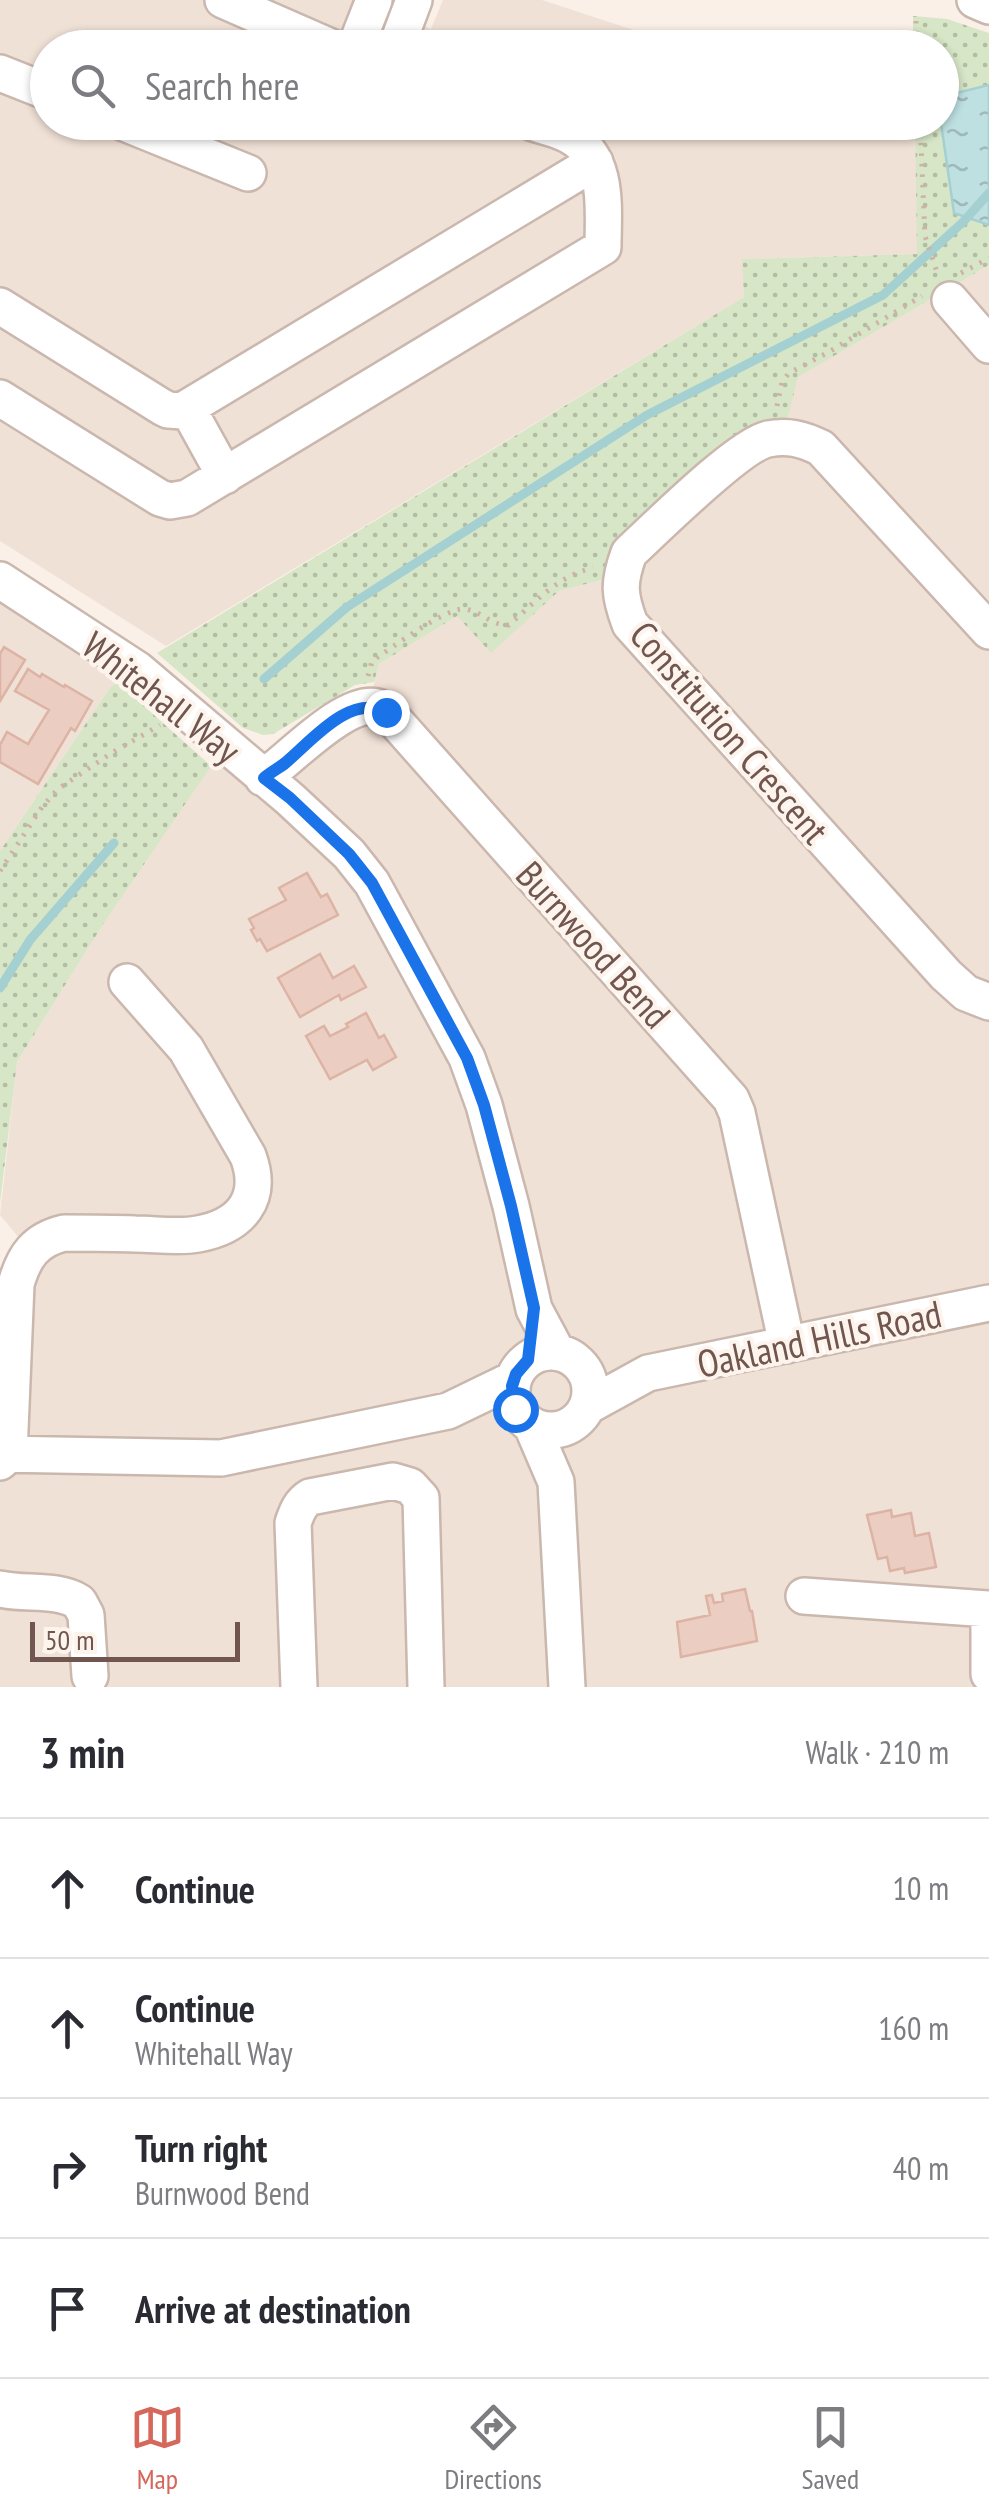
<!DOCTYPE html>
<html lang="en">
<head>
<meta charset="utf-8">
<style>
	:root { --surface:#fff; --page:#f2f2f3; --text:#2b2b33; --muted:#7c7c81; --line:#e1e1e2; --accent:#d5675b }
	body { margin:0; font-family:"PT Sans Narrow",sans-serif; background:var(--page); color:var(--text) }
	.scale { position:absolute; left:30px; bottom:25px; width:210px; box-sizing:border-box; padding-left:10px; border:5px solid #70564f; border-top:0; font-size:28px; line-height:35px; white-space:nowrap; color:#70564f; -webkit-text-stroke:8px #fdf5ed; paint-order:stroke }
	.stop { position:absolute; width:30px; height:30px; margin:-22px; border:8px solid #1a73e8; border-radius:50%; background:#fff }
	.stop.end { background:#1a73e8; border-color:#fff; box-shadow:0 2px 10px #0008 }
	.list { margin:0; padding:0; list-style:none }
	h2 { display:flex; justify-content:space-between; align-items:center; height:130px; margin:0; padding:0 40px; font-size:42px }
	h2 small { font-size:32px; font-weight:400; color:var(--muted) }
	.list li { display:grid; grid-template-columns:65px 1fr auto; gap:30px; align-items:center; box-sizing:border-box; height:140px; padding:0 40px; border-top:2px solid var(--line) }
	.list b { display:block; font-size:38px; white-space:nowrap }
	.list p { margin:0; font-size:32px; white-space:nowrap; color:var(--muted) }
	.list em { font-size:32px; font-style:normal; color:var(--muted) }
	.icon { flex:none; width:55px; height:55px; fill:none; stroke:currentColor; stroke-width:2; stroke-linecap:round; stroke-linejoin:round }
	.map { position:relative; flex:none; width:989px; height:1687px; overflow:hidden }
	.search { position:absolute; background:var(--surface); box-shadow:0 2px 8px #0004; left:30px; right:30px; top:30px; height:110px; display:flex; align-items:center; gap:25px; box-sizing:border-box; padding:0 35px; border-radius:55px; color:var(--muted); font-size:38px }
	.sheet { height:690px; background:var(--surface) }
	nav { display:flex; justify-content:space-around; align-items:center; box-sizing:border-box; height:140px; border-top:2px solid var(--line); background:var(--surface); font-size:28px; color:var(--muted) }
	nav a { display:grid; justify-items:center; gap:5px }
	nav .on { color:var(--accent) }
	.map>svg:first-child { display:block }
	.residential { fill:#f0e1d6 }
	.grass { fill:url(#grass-dots) }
	.water { fill:url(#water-ripples); stroke:#a5d0d1; stroke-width:2.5 }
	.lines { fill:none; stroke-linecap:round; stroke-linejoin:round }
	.stream { stroke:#a5d0d1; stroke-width:9 }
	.building { fill:#eccdc2; stroke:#dcb3a4; stroke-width:2.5 }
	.minor-casing { stroke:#cab7ae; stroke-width:40 }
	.path { stroke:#d0b1a5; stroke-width:5; stroke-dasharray:2.5 8; stroke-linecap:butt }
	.minor { stroke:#fff; stroke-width:35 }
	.route { stroke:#1a73e8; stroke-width:12 }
	.labels { text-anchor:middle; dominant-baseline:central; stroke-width:8; stroke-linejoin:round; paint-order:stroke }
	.street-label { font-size:38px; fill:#70564f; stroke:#fdf5ed }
</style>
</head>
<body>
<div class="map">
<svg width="989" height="1687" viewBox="0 0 989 1687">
	<defs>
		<pattern id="grass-dots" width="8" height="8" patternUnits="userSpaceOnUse" patternTransform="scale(2.5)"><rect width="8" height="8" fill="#d7e6c7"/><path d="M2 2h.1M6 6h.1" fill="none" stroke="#b3bda4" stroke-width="1.8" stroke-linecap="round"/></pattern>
		<pattern id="water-ripples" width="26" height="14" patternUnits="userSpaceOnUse" patternTransform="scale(2.5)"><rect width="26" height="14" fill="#bee0e1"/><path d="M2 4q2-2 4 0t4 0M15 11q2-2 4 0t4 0" fill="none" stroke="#9fb8b9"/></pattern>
	</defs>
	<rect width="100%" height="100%" fill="#faf0e7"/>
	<!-- residential -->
	<path class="residential" d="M0,0H364L431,29L443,0H542L655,37L879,30L913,40V47L48,48V122L915,123L918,254L743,259L744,297L166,646L0,541Z
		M989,265V1687H0V1460L29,1250L0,1215L17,1062L102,926L205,773L225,747L264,776L368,706L379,664L458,615L491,652L559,591L620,575L783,435L797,377Z
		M0,586L134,670L109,689L0,851Z"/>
	<!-- grass -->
	<path class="grass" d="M913,16L947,19L989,33V85L948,95L942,108V48H913Z
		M915,123H941L954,213L989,225V265L798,377L783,436L620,575L559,591L491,653L457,616L379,664L374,682L355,685L273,734L263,735L243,728L157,653L744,297L742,259L917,254Z
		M117,682L211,766L102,926L17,1062L0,1203V851L109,689Z"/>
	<!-- water -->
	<path class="water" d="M989,85V225L954,213L941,123L942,108L948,95Z"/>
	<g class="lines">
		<!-- stream -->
		<path class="stream" d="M264,679L347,607L647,415L883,295L963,222L989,193
			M0,988L30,940L114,843"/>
	</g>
	<!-- building -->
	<path class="building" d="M4,647L25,660L0,701V654Z
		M28,669L40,677L42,674L64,687L65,685L92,701L75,731L71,728L38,784L0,762V745L7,732L28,744L49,710L15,691Z
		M307,873L321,897L327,894L338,915L267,951L260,939L257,941L251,930L254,928L249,919L286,900L279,888Z
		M320,954L333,978L354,966L366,987L341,1000L339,995L300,1017L278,978Z
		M366,1013L379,1038L384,1035L396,1057L373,1070L367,1060L330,1079L306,1036L324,1026L330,1036L348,1027L346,1024Z
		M891,1510L892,1517L911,1513L915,1536L929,1533L936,1567L905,1573L904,1568L890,1571L887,1557L878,1559L867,1515Z
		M745,1589L750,1611H752L757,1641L681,1657L677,1622L710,1615L706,1596L712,1595L714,1603L723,1601L722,1594Z"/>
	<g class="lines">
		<!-- minor casing -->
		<g class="minor-casing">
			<path id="minor" d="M223,0L333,48
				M975,0L989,6
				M355,48L374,0
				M396,48L414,0
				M0,73L48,92
				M122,122L248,173
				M950,300L989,345
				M0,306L162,407L168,410L182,411L595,162
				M0,398L160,498L170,501L187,498L603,247C603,209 610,158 570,136C559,129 544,127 531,122
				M188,409L225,476
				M0,580L138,670L290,799L349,854L372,883L467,1058L484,1105L511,1206L534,1309L557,1352
				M989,631L821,448C803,439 788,435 768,439C739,445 655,529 629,553C618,583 619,595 630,624L946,975L966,993L989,1002
				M263,778C289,760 345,699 377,707C385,709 391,717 396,722L731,1099L737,1113L787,1345
				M512 1391a39 39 0 1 1 78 0a39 39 0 1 1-78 0Z
				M588,1406L648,1373L989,1303
				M532,1426L556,1482L567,1687
				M0,1454L221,1458L448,1411L514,1379
				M0,1462L9,1454L16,1284C24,1256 35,1240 64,1233C87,1233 111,1233 135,1234C155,1234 178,1238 198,1234C241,1226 264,1199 248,1156L186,1049L127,982
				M0,1589C25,1595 57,1588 79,1602L86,1615L90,1676
				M804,1596L989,1609
				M989,1626V1674
				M299,1687L293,1523C297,1512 300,1503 310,1497L393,1481L410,1486L421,1498L426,1687"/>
		</g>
		<!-- path -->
		<path class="path" d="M916,21L917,48
			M920,122L925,236L937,272
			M961,273L989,258
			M777,406L782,382L789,373L827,353L922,296
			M368,676L372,661C390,649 445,608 464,609C482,611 491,626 509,625C534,603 559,575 593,568
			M0,871L42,807L58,789L110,754L160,725"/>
		<!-- minor -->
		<use href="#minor" class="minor"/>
	</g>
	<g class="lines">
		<!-- route -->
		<path class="route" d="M386,712C349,693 310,743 284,764C277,769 270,773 264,778L290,798L349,854L372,883L467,1058L484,1105L511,1206L534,1308L528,1360L516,1374L512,1386L515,1409"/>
	</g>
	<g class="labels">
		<!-- street labels -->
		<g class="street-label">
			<text transform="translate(162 697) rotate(38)">Whitehall Way</text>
			<text transform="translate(730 732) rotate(49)">Constitution Crescent</text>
			<text transform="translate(594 944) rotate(48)">Burnwood Bend</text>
			<text transform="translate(819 1338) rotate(-12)">Oakland Hills Road</text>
		</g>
	</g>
</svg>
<div class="scale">50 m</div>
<div class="stop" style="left:515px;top:1409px"></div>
<div class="stop end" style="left:386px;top:712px"></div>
<div class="search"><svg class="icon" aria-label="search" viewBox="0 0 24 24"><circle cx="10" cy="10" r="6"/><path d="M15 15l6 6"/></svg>Search here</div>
</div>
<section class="sheet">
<h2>3 min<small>Walk · 210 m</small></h2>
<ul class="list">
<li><svg class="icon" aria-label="ahead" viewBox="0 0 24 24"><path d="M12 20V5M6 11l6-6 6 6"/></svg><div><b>Continue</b></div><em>10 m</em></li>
<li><svg class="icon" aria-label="ahead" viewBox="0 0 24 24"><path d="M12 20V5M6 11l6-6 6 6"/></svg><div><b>Continue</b><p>Whitehall Way</p></div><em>160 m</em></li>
<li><svg class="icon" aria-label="right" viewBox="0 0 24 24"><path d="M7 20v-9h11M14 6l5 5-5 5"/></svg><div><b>Turn right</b><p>Burnwood Bend</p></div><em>40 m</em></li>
<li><svg class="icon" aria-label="arrive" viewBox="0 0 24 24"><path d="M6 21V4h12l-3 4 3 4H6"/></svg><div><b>Arrive at destination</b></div></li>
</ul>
</section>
<nav>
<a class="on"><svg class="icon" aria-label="map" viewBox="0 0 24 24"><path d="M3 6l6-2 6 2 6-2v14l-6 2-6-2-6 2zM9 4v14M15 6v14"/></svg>Map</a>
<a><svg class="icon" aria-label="directions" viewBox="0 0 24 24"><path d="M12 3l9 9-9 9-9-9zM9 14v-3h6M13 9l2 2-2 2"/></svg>Directions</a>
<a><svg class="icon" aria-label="saved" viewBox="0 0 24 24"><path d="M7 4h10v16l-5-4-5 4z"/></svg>Saved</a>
</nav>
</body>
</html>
